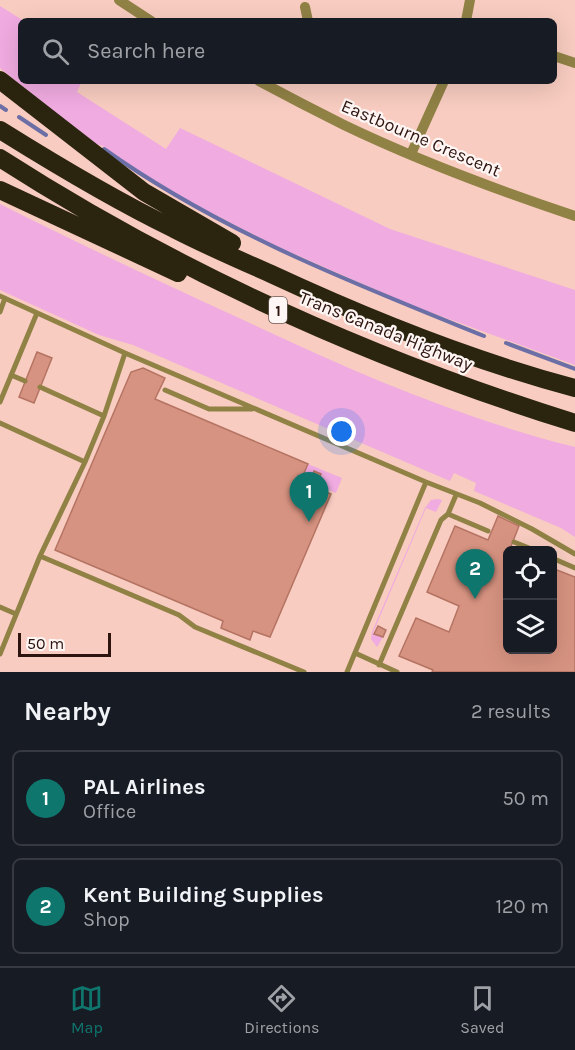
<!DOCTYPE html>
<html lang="en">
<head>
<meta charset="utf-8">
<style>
	:root { --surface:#171b24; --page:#242831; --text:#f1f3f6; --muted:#9ea1a6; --line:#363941; --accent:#0f766e }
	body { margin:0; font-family:Karla,sans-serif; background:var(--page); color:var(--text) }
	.controls { position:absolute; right:18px; bottom:18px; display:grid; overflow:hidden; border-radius:9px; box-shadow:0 6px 24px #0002 }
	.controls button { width:54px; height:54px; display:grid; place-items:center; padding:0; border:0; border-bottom:2px solid var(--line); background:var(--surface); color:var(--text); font:30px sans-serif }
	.scale { position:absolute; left:18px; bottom:15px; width:93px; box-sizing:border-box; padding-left:6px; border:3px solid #2e140e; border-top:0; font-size:16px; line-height:21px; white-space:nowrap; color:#2e140e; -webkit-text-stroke:4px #fef6f4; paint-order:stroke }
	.you { position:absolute; left:342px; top:432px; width:21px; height:21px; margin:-15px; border:4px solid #fff; border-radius:50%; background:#1a73e8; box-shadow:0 0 0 9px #1a73e833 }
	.badge { display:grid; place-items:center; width:39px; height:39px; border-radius:50%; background:var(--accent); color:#fff; font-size:20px; font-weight:700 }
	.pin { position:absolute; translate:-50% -50px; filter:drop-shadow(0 2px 3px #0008) }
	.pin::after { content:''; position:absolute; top:32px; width:21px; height:18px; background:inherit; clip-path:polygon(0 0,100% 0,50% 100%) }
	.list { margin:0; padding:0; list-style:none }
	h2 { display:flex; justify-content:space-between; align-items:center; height:78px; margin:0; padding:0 24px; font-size:26px }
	h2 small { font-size:20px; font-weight:400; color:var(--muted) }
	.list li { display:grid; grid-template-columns:39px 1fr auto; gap:18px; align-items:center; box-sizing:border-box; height:96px; margin:0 12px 12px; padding:0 12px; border:2px solid var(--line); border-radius:9px }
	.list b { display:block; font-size:22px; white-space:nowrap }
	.list p { margin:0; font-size:20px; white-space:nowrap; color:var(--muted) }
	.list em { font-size:20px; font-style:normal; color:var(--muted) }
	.icon { flex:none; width:33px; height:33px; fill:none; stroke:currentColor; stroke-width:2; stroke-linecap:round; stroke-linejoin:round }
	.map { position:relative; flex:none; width:575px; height:672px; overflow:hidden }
	.search { position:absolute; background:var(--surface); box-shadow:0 6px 24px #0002; left:18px; right:18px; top:18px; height:66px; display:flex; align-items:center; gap:15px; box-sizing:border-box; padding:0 21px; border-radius:9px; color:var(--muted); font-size:22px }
	.sheet { height:294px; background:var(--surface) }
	nav { display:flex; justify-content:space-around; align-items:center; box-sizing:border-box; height:84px; border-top:2px solid var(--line); background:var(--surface); font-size:16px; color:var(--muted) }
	nav a { display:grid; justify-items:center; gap:3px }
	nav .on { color:var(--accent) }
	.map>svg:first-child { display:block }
	.green { fill:#f0abe0 }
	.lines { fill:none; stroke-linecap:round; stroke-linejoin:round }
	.stream { stroke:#6c6ea6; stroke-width:4 }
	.building { fill:#d79381; stroke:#b57463; stroke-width:1.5 }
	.service { stroke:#908145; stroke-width:5 }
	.minor { stroke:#908145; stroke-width:10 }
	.motorway { stroke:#2b250f; stroke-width:18 }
	.labels { text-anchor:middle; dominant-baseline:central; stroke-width:4.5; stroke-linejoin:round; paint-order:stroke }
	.shield { fill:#fef6f4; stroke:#6c5853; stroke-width:1.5 }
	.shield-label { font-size:16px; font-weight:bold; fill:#2e140e }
	.street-label { font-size:18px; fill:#2e140e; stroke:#fef6f4 }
</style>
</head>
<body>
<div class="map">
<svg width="575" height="672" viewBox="0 0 575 672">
	<rect width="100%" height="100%" fill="#f8ccc0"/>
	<!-- green -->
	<path class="green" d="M0,6L24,21H21V81H82L77,92L166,149L180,128L390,229L575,290V365L413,306L274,245L196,205L143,175L103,146L89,142L0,68Z
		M0,204C79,244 159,281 239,318C347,369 458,418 575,447V537L561,528L474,491L476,483L454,473L450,481L133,345L99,335L0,290Z
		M308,464L342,478L336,493L301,479Z
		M438,499L442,500L436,512L426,508L373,633L383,637L377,647L371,639L372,632L425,508L431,500Z"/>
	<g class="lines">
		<!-- stream -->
		<path class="stream" d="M0,106L6,110
			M19,117L46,135
			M104,149C221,232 353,283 484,336
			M506,343L575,369"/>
	</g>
	<!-- building -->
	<path class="building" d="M37,352L52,358L34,403L19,397Z
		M143,368L165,378L155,399L308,464L300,482L331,494L270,637L253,631L250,640L221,628L223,621L55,550L131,372Z
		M314,471L321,474L318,480L312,477Z
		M498,516L519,526L510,549L513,550H508V650H552V568L575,577V672H432L433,670L399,656L416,618L449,632L459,606L427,592L455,526L488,540Z
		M378,626L386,630L383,637L374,634Z"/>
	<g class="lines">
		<!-- service -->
		<path class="service" d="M0,296L125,353L426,482L480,503L532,529L575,554
			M0,312L5,298
			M11,375L25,381
			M40,387L104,416
			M165,390L209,409H252
			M0,402L37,313
			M0,423L85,462
			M448,514L488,531
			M514,542L534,550
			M40,556L179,615L195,627L304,672
			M552,558L575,568
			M0,607L16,614
			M355,653L397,672
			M0,654L40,556L85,462L104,416L125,353
			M379,665L441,520L448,514L456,495
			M347,672L426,482"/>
		<!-- minor -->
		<path class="minor" d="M119,0L151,21
			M305,7L308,21
			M466,21L470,0
			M554,56L575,63
			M259,81C287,96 316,111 344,125C419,161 497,190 575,216
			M411,154L444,81"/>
		<!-- motorway -->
		<path class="motorway" d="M0,80L144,192L232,243
			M0,130C56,165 114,200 174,229C205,245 237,259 269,273C368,319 469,360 575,388
			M0,158C179,273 373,360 575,423
			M0,190L178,273"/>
	</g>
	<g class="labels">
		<!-- shield labels -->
		<rect class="shield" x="269" y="297" width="18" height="26" rx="4.5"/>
		<g class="shield-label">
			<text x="278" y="310">1</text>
		</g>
		<!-- street labels -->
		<g class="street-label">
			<text transform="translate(421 138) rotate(23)">Eastbourne Crescent</text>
			<text transform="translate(386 331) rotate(22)">Trans Canada Highway</text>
		</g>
	</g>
</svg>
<div class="controls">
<button><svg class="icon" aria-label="locate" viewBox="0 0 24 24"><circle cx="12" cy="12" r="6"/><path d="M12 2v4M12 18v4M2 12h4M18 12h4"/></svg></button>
<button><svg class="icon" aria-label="layers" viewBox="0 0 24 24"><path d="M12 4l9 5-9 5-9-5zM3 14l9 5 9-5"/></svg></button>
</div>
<div class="scale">50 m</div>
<div class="you"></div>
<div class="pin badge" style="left:309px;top:522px">1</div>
<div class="pin badge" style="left:475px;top:599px">2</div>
<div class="search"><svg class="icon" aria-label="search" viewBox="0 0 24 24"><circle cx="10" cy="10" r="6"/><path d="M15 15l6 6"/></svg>Search here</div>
</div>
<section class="sheet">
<h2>Nearby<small>2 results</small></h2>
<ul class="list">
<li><span class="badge">1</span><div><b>PAL Airlines</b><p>Office</p></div><em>50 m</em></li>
<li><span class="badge">2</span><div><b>Kent Building Supplies</b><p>Shop</p></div><em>120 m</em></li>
</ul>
</section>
<nav>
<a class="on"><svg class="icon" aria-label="map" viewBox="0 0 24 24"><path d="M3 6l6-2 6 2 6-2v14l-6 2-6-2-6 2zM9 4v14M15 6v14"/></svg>Map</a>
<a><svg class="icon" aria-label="directions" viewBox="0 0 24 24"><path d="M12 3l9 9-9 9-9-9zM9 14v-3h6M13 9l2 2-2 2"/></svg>Directions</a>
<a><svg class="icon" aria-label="saved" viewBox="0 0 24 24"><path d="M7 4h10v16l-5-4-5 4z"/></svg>Saved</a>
</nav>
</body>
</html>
